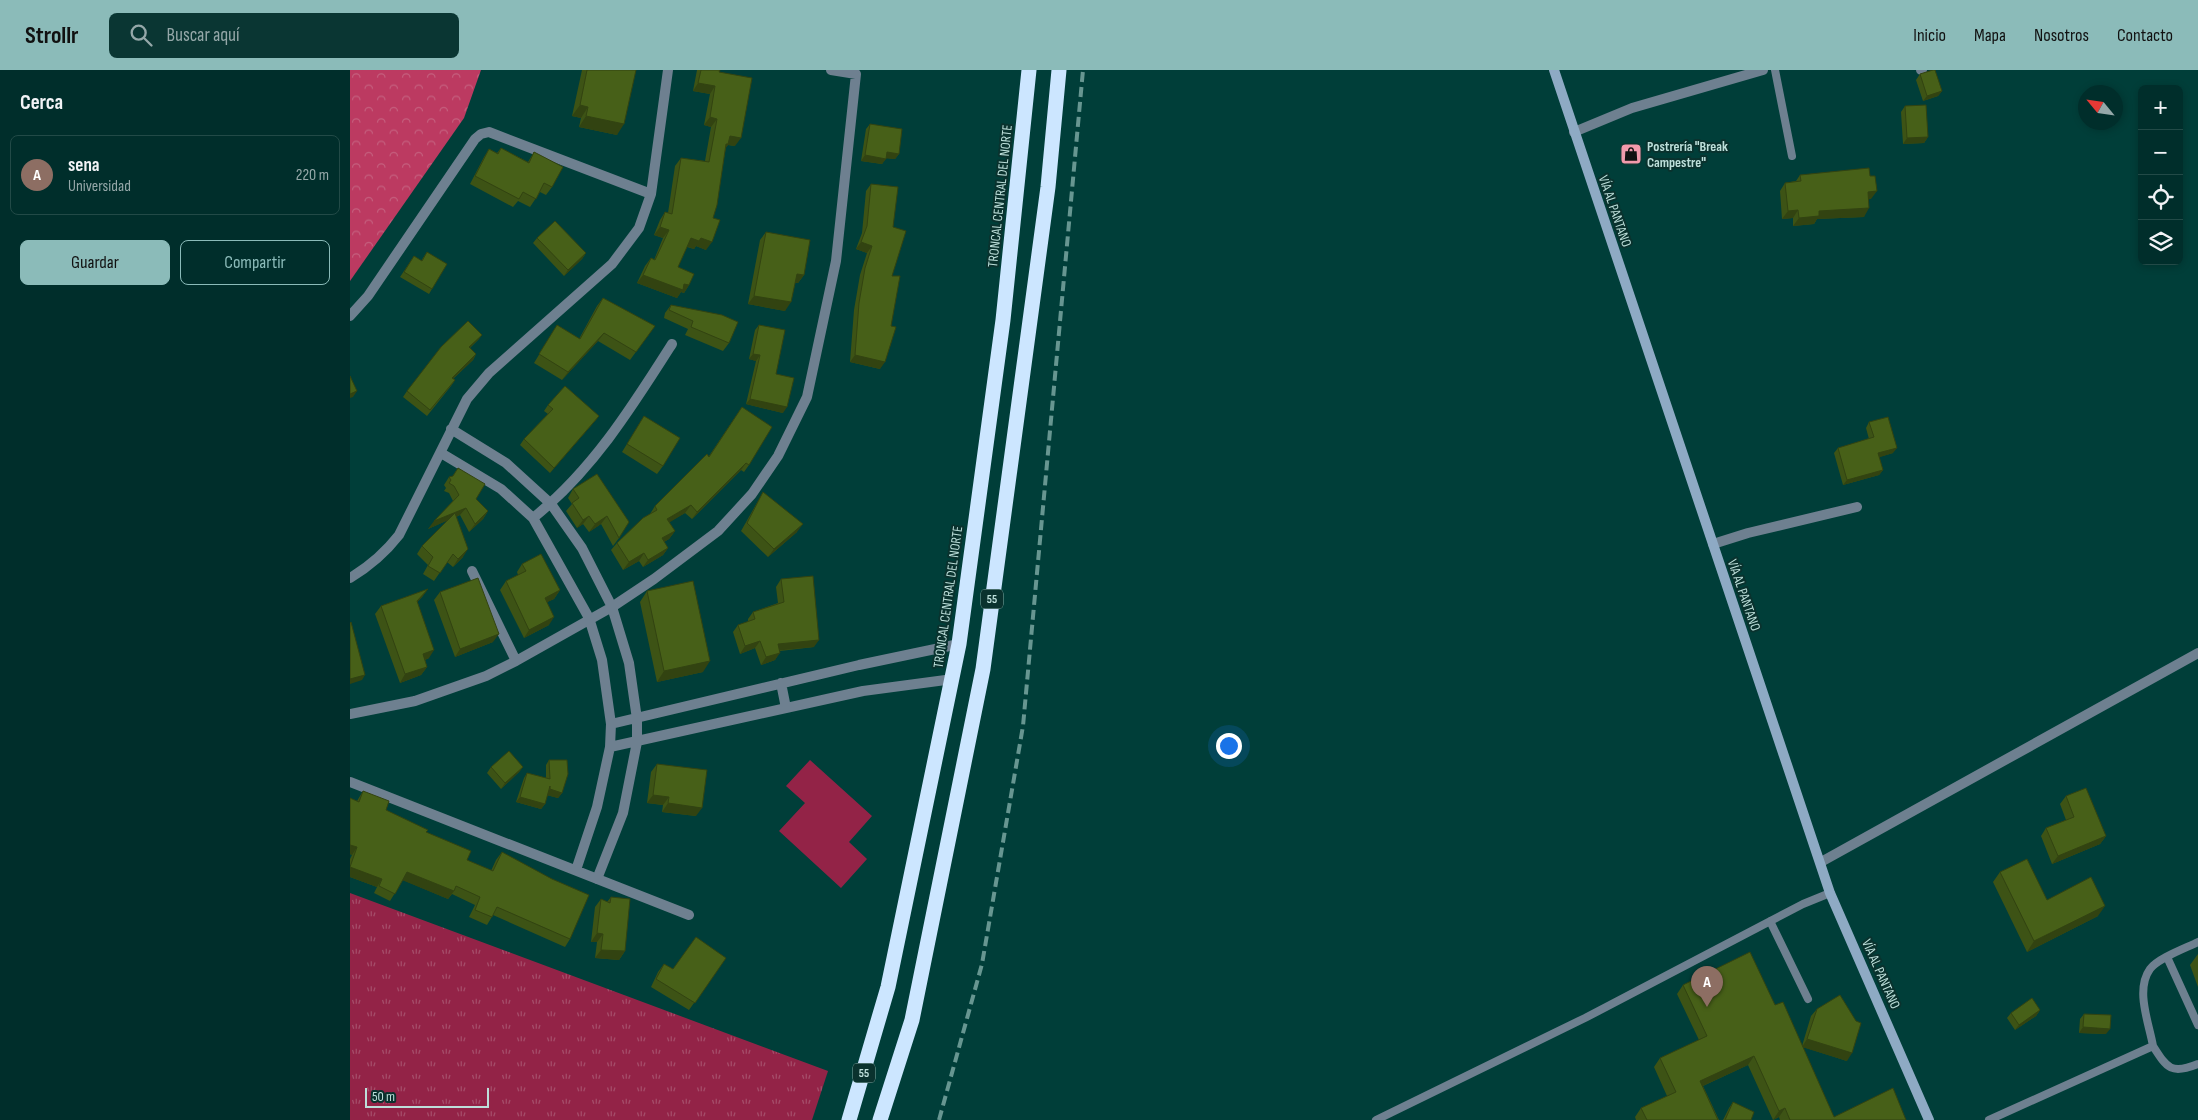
<!DOCTYPE html>
<html lang="es">
<head>
<meta charset="utf-8">
<style>
	:root { --surface:#002e2b; --page:#0a3633; --text:#f1f3f6; --muted:#95a8a9; --line:#224a47; --accent:#8bbbb9 }
	body { margin:0; font-family:"Sofia Sans Condensed",sans-serif; background:var(--page); color:var(--text) }
	.controls { position:absolute; right:15px; top:15px; display:grid; overflow:hidden; border-radius:8px; box-shadow:0 2px 8px #0003 }
	.controls button { width:45px; height:45px; display:grid; place-items:center; padding:0; border:0; border-bottom:1px solid var(--line); background:var(--surface); color:var(--text); font:25px sans-serif }
	.compass { position:absolute; left:1728px; top:15px; width:45px; height:45px; border-radius:50%; background:var(--surface); box-shadow:0 2px 8px #0003; rotate:299deg }
	.scale { position:absolute; left:15px; bottom:12px; width:124px; box-sizing:border-box; padding-left:5px; border:2px solid #bddfda; border-top:0; font-size:14px; line-height:18px; white-space:nowrap; color:#bddfda; -webkit-text-stroke:4px #0a322e; paint-order:stroke }
	.you { position:absolute; left:878px; top:675px; width:18px; height:18px; margin:-12px; border:4px solid #fff; border-radius:50%; background:#1a73e8; box-shadow:0 0 0 8px #1a73e833 }
	.badge { display:grid; place-items:center; width:32px; height:32px; border-radius:50%; background:var(--accent); color:#fff; font-size:16px; font-weight:700 }
	.pin { position:absolute; translate:-50% -41px; filter:drop-shadow(0 1px 2px #0008) }
	.pin::after { content:''; position:absolute; top:26px; width:18px; height:15px; background:inherit; clip-path:polygon(0 0,100% 0,50% 100%) }
	.list { margin:0; padding:0; list-style:none }
	h2 { display:flex; justify-content:space-between; align-items:center; height:65px; margin:0; padding:0 20px; font-size:21px }
	h2 small { font-size:16px; font-weight:400; color:var(--muted) }
	.list li { display:grid; grid-template-columns:32px 1fr auto; gap:15px; align-items:center; box-sizing:border-box; height:80px; margin:0 10px 10px; padding:0 10px; border:1px solid var(--line); border-radius:8px }
	.list b { display:block; font-size:19px; white-space:nowrap }
	.list p { margin:0; font-size:16px; white-space:nowrap; color:var(--muted) }
	.list em { font-size:16px; font-style:normal; color:var(--muted) }
	.actions { display:flex; gap:10px; padding:15px 20px }
	.actions a { flex:1; padding:11px 0; border:1px solid var(--accent); border-radius:8px; text-align:center; font-size:18px; color:var(--accent) }
	.actions .main { background:var(--accent); color:#111 }
	.icon { flex:none; width:28px; height:28px; fill:none; stroke:currentColor; stroke-width:2; stroke-linecap:round; stroke-linejoin:round }
	.map { position:relative; flex:none; width:1848px; height:1050px; overflow:hidden }
	header { display:flex; align-items:center; gap:30px; box-sizing:border-box; height:70px; padding:0 25px; background:var(--accent); color:#111 }
	header strong { font-size:24px }
	nav { display:flex; gap:28px; margin-inline-start:auto; font-size:18px }
	.search { width:350px; height:45px; background:var(--page); display:flex; align-items:center; gap:12px; box-sizing:border-box; padding:0 18px; border-radius:8px; color:var(--muted); font-size:19px }
	main { display:flex }
	aside { flex:1; background:var(--surface) }
	.map>svg:first-child { display:block }
	.grass { fill:url(#grass-tufts) }
	.forest { fill:url(#forest-crowns) }
	.green { fill:#932347 }
	.lines { fill:none; stroke-linecap:round; stroke-linejoin:round }
	.lane { stroke:#6e8090; stroke-width:8 }
	.street { stroke:#6e8090; stroke-width:10 }
	.secondary { stroke:#8eaac4; stroke-width:10 }
	.highway { stroke:#cce6ff; stroke-width:15 }
	.rail { stroke:#679691; stroke-width:4; stroke-dasharray:10 5; stroke-linecap:butt }
	.wall { fill:#3d5315 }
	.shaded-wall { fill:#324311 }
	.building { fill:#476018; stroke:#324311 }
	.labels { text-anchor:middle; dominant-baseline:central; stroke-width:4; stroke-linejoin:round; paint-order:stroke }
	.shield { fill:#0a322e; stroke:#87aba6; stroke-width:1 }
	.shield-label { font-size:12px; font-weight:bold; fill:#bddfda }
	.poi-label { font-size:14px; font-weight:bold; fill:#bddfda; stroke:#0a322e; text-anchor:start }
	.street-label { font-size:14px; fill:#bddfda; stroke:#0a322e }
</style>
</head>
<body>
<header>
<strong>Strollr</strong>
<div class="search"><svg class="icon" aria-label="search" viewBox="0 0 24 24"><circle cx="10" cy="10" r="6"/><path d="M15 15l6 6"/></svg>Buscar aquí</div>
<nav><a>Inicio</a><a>Mapa</a><a>Nosotros</a><a>Contacto</a></nav>
</header>
<main>
<aside>
<h2>Cerca<small></small></h2>
<ul class="list">
<li><span class="badge" style="background:#8d6e63">A</span><div><b>sena</b><p>Universidad</p></div><em>220 m</em></li>
</ul>
<div class="actions"><a class="main">Guardar</a><a>Compartir</a></div>
</aside>
<div class="map">
<svg width="1848" height="1050" viewBox="0 0 1848 1050">
	<defs>
		<pattern id="grass-tufts" width="24" height="20" patternUnits="userSpaceOnUse" patternTransform="scale(1.25)"><rect width="24" height="20" fill="#932347"/><path d="M3 7l-1-3M5 7V3M7 7l1-3M15 17l-1-3M17 17v-4M19 17l1-3" fill="none" stroke="#a54d6a"/></pattern>
		<pattern id="forest-crowns" width="20" height="18" patternUnits="userSpaceOnUse" patternTransform="scale(1.25)"><rect width="20" height="18" fill="#bc3a61"/><path d="M2 6a3 3 0 1 1 6 0M12 15a3 3 0 1 1 6 0" fill="none" stroke="#c55f7e"/></pattern>
	</defs>
	<rect width="100%" height="100%" fill="#003e39"/>
	<!-- grass -->
	<path class="grass" d="M0,823L478,1001L462,1050H0Z"/>
	<!-- forest -->
	<path class="forest" d="M0,0H131L114,48L0,211Z"/>
	<!-- green -->
	<path class="green" d="M460,690L522,746L499,772L517,789L491,818L429,761L455,733L436,716Z"/>
	<g class="lines">
		<!-- lane -->
		<path class="lane" d="M1425,0L1442,86
			M1420,851L1458,929
			M1817,887L1848,955
			M1803,976C1817,998 1821,1005 1848,994
			M1026,1050L1235,948L1453,834L1480,823
			M1639,1050L1803,976C1799,953 1785,920 1800,899C1808,888 1836,878 1848,872"/>
		<!-- street -->
		<path class="street" d="M1571,0H1572
			M1224,62L1282,38L1413,0
			M0,246L18,226L125,69L131,64L139,62L301,124
			M101,359L156,393L201,434L232,478L262,537L279,593L287,649V672L273,743L247,809
			M91,383L151,419L183,448L239,548L252,590L261,654L260,677L247,737L226,800
			M183,448C242,401 282,337 322,274
			M1363,474L1398,463L1507,437
			M122,501L166,591
			M0,508C20,496 35,483 49,465L117,329L139,303L262,194L289,158L301,124L318,0
			M431,613L436,638
			M0,644L65,631L136,606L166,591L262,537L304,509L368,461L402,424L428,386L457,327L486,191L506,4L481,0
			M261,654L509,595L609,574
			M260,677L513,621L603,609
			M0,712L339,845
			M1471,792L1848,583"/>
		<!-- secondary -->
		<path class="secondary" d="M1204,0L1480,823L1579,1050"/>
		<!-- highway -->
		<path class="highway" d="M499,1050L538,917L609,574L653,250L679,0
			M530,1050L562,950L633,599L698,117L709,0"/>
		<!-- rail -->
		<path class="rail" d="M589,1050L632,894L673,656L733,0"/>
	</g>
	<!-- wall -->
	<path class="wall" d="M232,0H286L267,65L229,57L231,48L222,46Z
		M347,0H370L369,2L385,76L378,75L376,77L363,148L356,180L346,176L344,179L337,177L328,197L339,215L334,223L331,222L327,228L287,213L295,196L301,188L304,190L313,168L304,165L310,150L315,142L318,143L325,96L331,88L355,91L361,57L354,55L360,24L343,21Z
		M1570,4L1592,21L1588,26L1573,31L1566,10Z
		M1555,36L1578,67L1574,73L1553,74L1551,42Z
		M520,54L549,84L545,89L536,88L532,94L511,91L516,59Z
		M151,78L178,92L184,82L202,117L196,125L190,122L180,137L168,131L163,137L120,114L134,87L139,79L147,83Z
		M1450,105L1521,129H1518L1514,147L1467,149L1464,154L1443,156V148L1432,149L1430,121L1435,113L1446,111Z
		M521,114L543,157L542,206L530,299L500,292L504,240L510,205L517,183L506,179L512,163L516,121Z
		M416,162L454,205L448,213H445L435,241L398,234L410,170Z
		M187,168L236,183L232,189L214,206L183,173Z
		M77,182L82,219L79,224L50,207L64,186L71,191Z
		M253,228L305,256L280,290L248,271L212,310L184,293L207,255L229,269L247,236Z
		M321,235L379,273L373,281L335,265L338,259L314,248L315,243Z
		M409,255L426,304L433,343L396,334L406,291L399,289L405,260Z
		M132,265L128,270L120,278L126,284L123,290L103,309L105,310L101,316L77,346L53,327L57,321Z
		M198,335L249,346L245,351L200,403L170,375L174,369L198,344L194,341Z
		M392,337L399,395L394,402L391,400L342,449L335,443L319,452L325,461L319,469L314,472L318,478L313,485L293,497L289,491L273,500L261,480L267,473L300,444L305,436L359,386Z
		M294,346L313,396L307,404L272,382Z
		M1519,352L1543,383L1529,387L1533,400L1529,405L1493,415L1484,383L1488,378L1519,369L1516,358Z
		M108,398L126,429L138,441L133,449L119,462L110,445L106,447L113,487L103,497L97,492L84,511L73,504L78,495L67,484L72,476L98,450L78,459L103,431L99,423L94,421L96,418L94,415L99,407H102Z
		M247,404L269,468L263,476L251,454L239,462L233,454L227,458L216,441L222,434L218,428L223,419Z
		M413,422L447,462L418,487L391,461L408,431Z
		M172,494L210,520L204,529L197,532L199,555L174,568L150,520L156,511L168,505L167,502Z
		M431,509L464,577L430,581L425,590L411,595L405,578L390,584L383,562L388,555L398,552V549L403,542L428,533L426,517Z
		M78,519L72,527L67,532L79,588L75,590L77,597L71,605L50,613L25,544L31,536Z
		M297,521L353,602L307,612L290,532Z
		M90,522L143,572L105,587L84,530Z
		M199,690L212,723L208,728L197,725L195,734L191,739L166,732L174,708L177,703L196,708V695Z
		M307,694L346,746L312,742L313,735L297,733L301,702Z
		M141,697H173L169,702L151,719L137,703Z
		M13,721L36,740L76,762L117,790L141,801L146,790L152,782L220,869L215,877L143,845L137,855L119,847L125,835L102,824L98,829L53,810L40,831L24,823L27,817L0,807V789L2,785L0,784V728L7,731Z
		M1716,726L1756,766L1750,774L1702,794L1691,766L1696,758L1716,750L1710,734Z
		M1650,802L1697,830L1748,846L1677,882L1643,812Z
		M261,827L275,881L269,890L245,888L247,872H241L245,837L251,829L257,832Z
		M1848,884V917L1840,895Z
		M376,888L339,940L301,917L308,902L314,894L323,899Z
		M1333,915L1425,935L1452,976L1461,946L1467,939L1497,991L1453,977L1484,1047L1556,1050H1430L1429,1047L1423,1050L1398,995L1353,1016L1369,1050H1286L1285,1047L1291,1038L1317,1026L1304,997L1310,988L1349,970L1327,924Z
		M1690,940L1686,946L1665,960L1657,948L1661,943Z
		M1734,944L1756,964L1729,963L1730,949Z
		M1383,1032L1401,1050H1373L1379,1038Z"/>
	<!-- shaded-wall -->
	<path class="shaded-wall" d="M348,13L365,16L360,24L343,21Z
		M1592,21L1588,26L1573,31L1577,26Z
		M230,35L238,37L231,48L222,46Z
		M236,46L274,54L267,65L229,57Z
		M360,47L367,49L361,57L354,55Z
		M380,66L391,68L385,76L378,75L373,82Z
		M1578,67L1574,73L1553,74L1557,68Z
		M537,82L549,84L545,89L533,88Z
		M515,85L536,89L532,94L511,91Z
		M1527,121L1521,129L1512,130L1518,122Z
		M1519,138L1514,147L1467,149L1464,154L1443,156L1449,148L1469,141Z
		M1448,140L1443,148L1432,149L1438,141Z
		M310,157L319,160L313,168L304,165Z
		M341,168H351L362,172L356,180L346,176L344,179L335,176Z
		M511,172L522,176L517,183L506,179Z
		M236,183L232,189L214,206L218,200Z
		M447,204L454,205L448,213L441,212Z
		M293,205L339,215L334,223L331,222L327,228L287,213Z
		M404,226L441,232L435,241L398,234Z
		M254,263L248,271L212,310L218,302Z
		M132,265L128,270L115,282L119,277Z
		M126,284L123,290L98,313L102,308Z
		M403,284L410,285L406,291L399,289Z
		M505,285L535,292L530,299L500,292Z
		M7,321L3,327L0,328V324Z
		M400,329L437,337L433,343L396,334Z
		M249,346L245,351L200,403L204,398Z
		M1547,378L1543,383L1524,389L1528,383Z
		M396,393L391,400L342,449L347,442Z
		M1533,400L1529,405L1493,415L1497,410Z
		M341,435L335,443L312,457L317,449Z
		M116,438L110,445L78,459L84,451Z
		M138,441L133,449L119,462L125,454Z
		M239,446L233,454L227,458L233,450Z
		M257,446L251,454L239,462L245,454Z
		M453,454L447,462L418,487L424,479Z
		M325,461L319,469L307,476L312,468Z
		M318,478L313,485L293,497L298,490Z
		M118,479L113,487L103,497L108,489Z
		M294,483L289,491L273,500L279,492Z
		M78,519L72,527L61,539L67,531Z
		M210,520L204,529L189,536L195,528Z
		M204,547L199,555L174,568L179,560Z
		M149,564L143,572L105,587L110,579Z
		M469,570L464,577L423,581L428,574Z
		M410,571L405,578L390,584L395,576Z
		M84,580L79,588L67,593L73,584Z
		M430,583L425,590L411,595L416,587Z
		M360,591L353,602L307,612L314,601Z
		M77,597L71,605L50,613L55,604Z
		M15,605L12,610L0,614V609Z
		M173,697L169,702L151,719L155,713Z
		M200,719L212,723L208,728L196,725Z
		M303,725L319,727L313,735L297,733Z
		M170,727L195,734L191,739L166,732Z
		M318,733L352,738L346,746L312,742Z
		M1756,766L1750,774L1702,794L1708,786Z
		M0,775L7,777L2,785L0,784Z
		M0,797L32,809L27,817L0,807Z
		M57,802L104,821L98,829L52,810Z
		M1755,836L1748,846L1677,882L1684,871Z
		M247,863L253,864L247,872H241Z
		M251,880L275,881L269,890L245,888Z
		M1690,940L1686,946L1665,960L1669,955Z
		M1733,957L1760,959L1756,964L1729,963Z
		M1457,969L1502,983L1497,991L1452,977Z
		M1404,986L1398,995L1344,1020L1350,1011Z
		M1435,1038L1429,1047L1423,1050L1429,1041Z"/>
	<!-- building -->
	<path class="building" d="M237,0H286L274,54L236,46L238,37L230,35Z
		M351,0H370L369,2L402,8L391,68L380,66L378,74H376L367,135L363,148L370,150L362,172L351,168L349,171L341,168L328,197L344,204L339,215L334,214L333,220L293,205L301,188L305,190L319,160L310,157L315,142L322,144L331,88L359,92L367,49L360,47L365,16L348,13Z
		M1583,0H1585L1592,21L1577,26L1570,4Z
		M1576,35L1578,67L1557,68L1555,36Z
		M520,54L552,59L549,84L537,82L536,89L515,85Z
		M151,78L179,93L184,82L213,97L202,117L194,113L186,129L173,122L169,129L125,106L139,79L148,84Z
		M1519,98L1520,106H1525L1527,121L1518,122L1519,138L1469,141V146L1449,148L1448,140L1438,141L1435,113L1451,111L1450,105Z
		M521,114L548,117L543,157L556,161L542,206H550L541,256L546,257L535,292L505,285L509,233L515,198L522,176L511,172L517,156Z
		M205,151L236,183L218,200L187,168Z
		M416,162L460,170L454,205L447,204L441,232L404,226Z
		M77,182L97,194L82,219L54,202L64,186L72,191Z
		M253,228L305,256L286,282L254,263L218,302L189,284L207,255L230,269Z
		M321,235L372,245L388,252L379,273L341,257L343,251L319,240Z
		M118,251L132,265L119,277L126,284L102,308L105,310L80,340L57,321L91,277Z
		M409,255L435,260L426,304L444,308L437,337L400,329L410,285L403,284Z
		M0,306L7,321L0,324Z
		M215,316L249,346L204,398L174,369L203,339L198,335Z
		M392,337L422,357L399,395L396,393L347,442L341,435L317,449L325,461L312,468L318,478L298,490L294,483L279,492L267,473L293,448L307,440L305,436L357,384L359,387Z
		M294,346L330,368L313,396L277,374Z
		M1538,347L1547,378L1528,383L1533,400L1497,410L1488,378L1524,367L1519,352Z
		M108,398L135,414L126,429L138,441L125,454L116,438L84,451L109,425L104,416L99,413L101,410L99,407L103,406Z
		M247,404L279,452L269,468L257,446L245,454L239,446L233,450L222,433L229,428L223,419Z
		M413,422L453,454L424,479L397,453Z
		M105,443L118,479L108,489L103,484L90,503L78,496L83,487L72,476Z
		M191,484L210,520L195,528L204,547L179,560L156,511L176,501L172,494Z
		M463,506L469,570L428,574L430,583L416,587L410,571L395,576L388,555L405,549L403,542L434,532L431,509Z
		M128,508L149,564L110,579L90,522Z
		M343,511L360,591L314,601L297,521Z
		M78,519L67,531L84,580L73,584L77,597L55,604L31,536Z
		M1,552L15,605L0,609V553Z
		M159,681L173,697L155,713L141,697Z
		M199,690H217L218,704L212,723L200,719V716L195,734L170,727L177,703L200,709Z
		M307,694L357,700L352,738L318,733L319,727L303,725Z
		M1736,718L1756,766L1708,786L1696,758L1724,747L1716,726Z
		M13,721L39,731L36,740L78,760L76,762L121,781L117,790L143,801L152,782L202,809L239,825L220,869L147,837L142,847L125,840L130,827L106,816L104,821L57,802L45,824L29,816L32,809L0,797L7,777L0,775V728L9,732Z
		M1677,789L1697,830L1741,807L1755,836L1684,871L1650,802Z
		M261,827L280,829L275,881L251,880L253,864L247,863L251,829L260,833Z
		M346,867L376,888L345,933L306,909L314,894L323,899Z
		M1400,882L1425,935L1433,932L1484,1047L1543,1018L1556,1050H1440L1435,1038L1429,1041L1404,986L1350,1011L1368,1050H1297L1291,1038L1326,1022L1310,988L1357,966L1333,915Z
		M1490,925L1506,951L1511,953L1502,983L1457,969L1467,939Z
		M1682,928L1690,940L1669,955L1661,943Z
		M1734,944L1761,945L1760,959L1733,957Z
		M1383,1032L1404,1042L1401,1050H1375Z"/>
	<!-- icons -->
	<defs>
		<g id="shop-square" transform="scale(1.125)"><rect x="-9" y="-9" width="18" height="18" rx="4" fill="#f29aac" stroke="#0a322e"/><path d="M-5-2.5h2.3a2.7 3.5 0 0 1 5.4 0H5L5.5 6h-11ZM-1.5-2.5h3a1.5 2.3 0 0 0-3 0Z" fill="#111"/></g>
	</defs>
	<g fill-rule="evenodd">
		<use href="#shop-square" x="1281" y="84"/>
	</g>
	<g class="labels">
		<!-- shield labels -->
		<g class="shield">
			<rect x="631" y="519.5" width="22" height="19" rx="4"/>
			<rect x="503" y="993.5" width="22" height="19" rx="4"/>
		</g>
		<g class="shield-label">
			<text x="642" y="529">55</text>
			<text x="514" y="1003">55</text>
		</g>
		<!-- poi labels -->
		<g class="poi-label">
			<text x="1297" y="76">Postrería "Break<tspan x="1297" dy="16">Campestre"</tspan></text>
		</g>
		<!-- street labels -->
		<g class="street-label">
			<text transform="translate(650 126) rotate(-84)">TRONCAL CENTRAL DEL NORTE</text>
			<text transform="translate(1265 141) rotate(71)">VÍA AL PANTANO</text>
			<text transform="translate(1394 525) rotate(71)">VÍA AL PANTANO</text>
			<text transform="translate(598 527) rotate(-82)">TRONCAL CENTRAL DEL NORTE</text>
			<text transform="translate(1531 904) rotate(66)">VÍA AL PANTANO</text>
		</g>
	</g>
</svg>
<div class="controls">
<button>+</button>
<button>−</button>
<button><svg class="icon" aria-label="locate" viewBox="0 0 24 24"><circle cx="12" cy="12" r="6"/><path d="M12 2v4M12 18v4M2 12h4M18 12h4"/></svg></button>
<button><svg class="icon" aria-label="layers" viewBox="0 0 24 24"><path d="M12 4l9 5-9 5-9-5zM3 14l9 5 9-5"/></svg></button>
</div>
<svg class="compass" viewBox="-18 -18 36 36"><path d="M0-13l5 13h-10z" fill="#e53935"/><path d="M0 13l5-13h-10z" fill="#95a8a9"/></svg>
<div class="scale">50 m</div>
<div class="you"></div>
<div class="pin badge" style="left:1357px;top:937px;background:#8d6e63">A</div>
</div>
</main>
</body>
</html>
